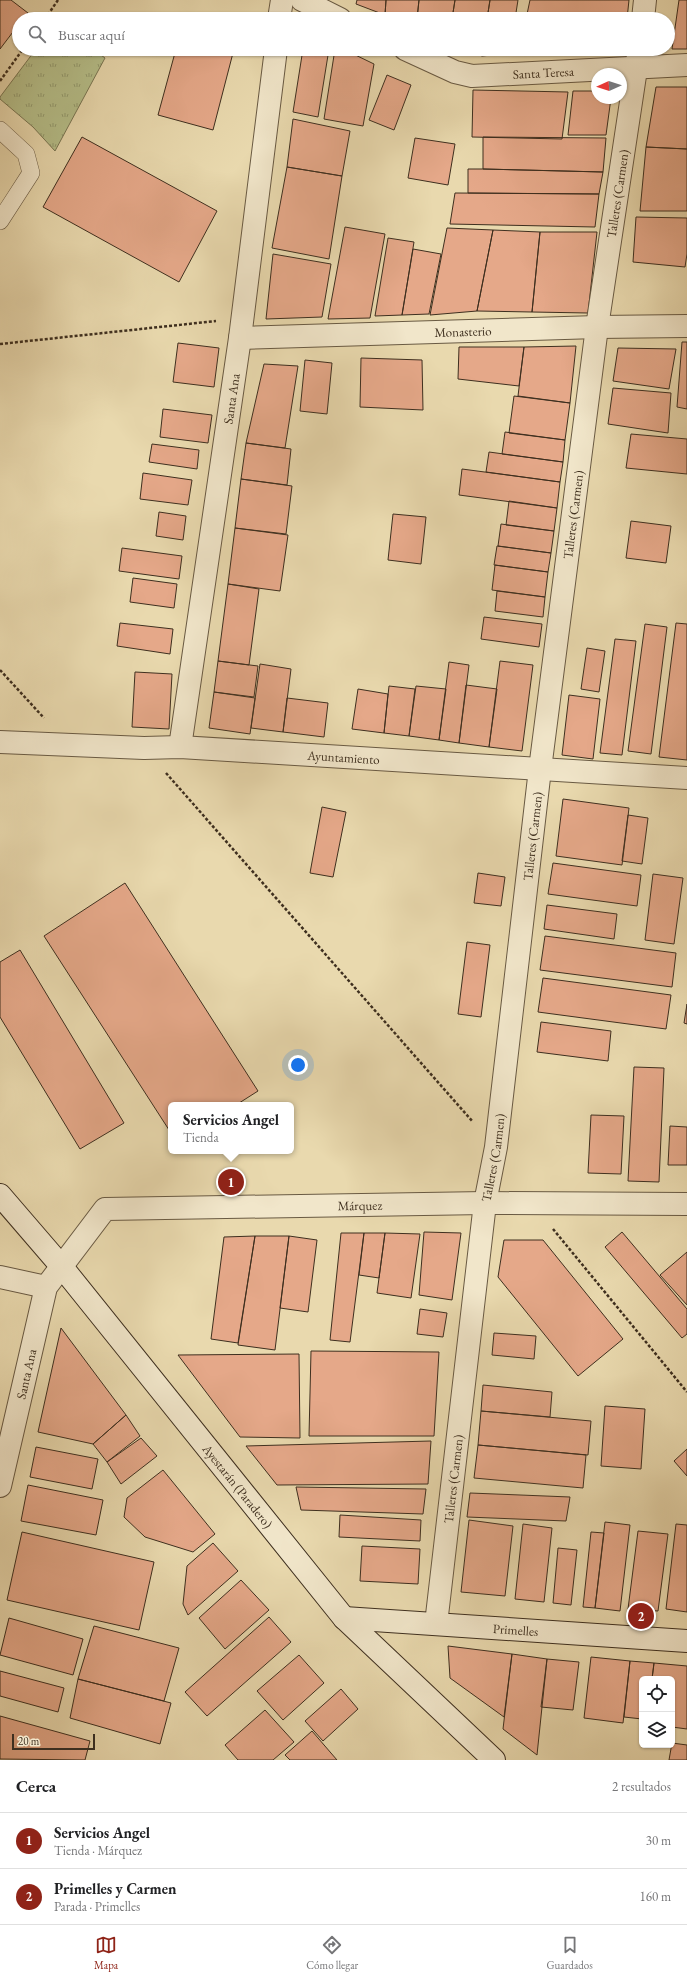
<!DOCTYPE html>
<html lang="es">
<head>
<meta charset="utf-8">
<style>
	:root { --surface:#fff; --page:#f2f2f2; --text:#202124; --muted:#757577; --line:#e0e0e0; --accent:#8f2418 }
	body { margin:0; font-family:"EB Garamond",serif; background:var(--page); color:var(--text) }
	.controls { position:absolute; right:12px; bottom:12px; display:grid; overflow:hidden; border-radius:6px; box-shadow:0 1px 3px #0004 }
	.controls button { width:36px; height:36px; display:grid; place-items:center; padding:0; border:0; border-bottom:1px solid var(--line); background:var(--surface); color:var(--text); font:20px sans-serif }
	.compass { position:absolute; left:591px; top:68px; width:36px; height:36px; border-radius:50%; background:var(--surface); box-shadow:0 1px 3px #0004; rotate:267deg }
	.scale { position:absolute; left:12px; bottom:10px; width:83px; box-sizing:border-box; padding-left:4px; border:2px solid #3e2f1f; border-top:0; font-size:11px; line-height:14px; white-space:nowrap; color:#3e2f1f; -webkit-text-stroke:3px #f1e6ca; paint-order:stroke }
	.you { position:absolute; left:298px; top:1065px; width:14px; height:14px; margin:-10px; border:3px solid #fff; border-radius:50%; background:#1a73e8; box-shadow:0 0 0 6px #1a73e833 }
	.badge { display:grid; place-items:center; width:26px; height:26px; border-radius:50%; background:var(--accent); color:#fff; font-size:13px; font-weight:700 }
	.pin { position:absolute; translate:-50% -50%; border:2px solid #fff; box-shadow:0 1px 4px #0006 }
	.popup { position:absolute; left:168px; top:1102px; width:126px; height:52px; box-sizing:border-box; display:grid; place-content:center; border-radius:6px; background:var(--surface); filter:drop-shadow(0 1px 3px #0005); font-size:13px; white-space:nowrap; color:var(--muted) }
	.popup b { font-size:15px; color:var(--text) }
	.popup::after { content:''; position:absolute; left:50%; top:100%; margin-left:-8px; border:8px solid transparent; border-top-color:var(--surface) }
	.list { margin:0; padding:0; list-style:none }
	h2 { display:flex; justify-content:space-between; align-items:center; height:52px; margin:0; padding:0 16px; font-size:17px }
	h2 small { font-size:13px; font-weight:400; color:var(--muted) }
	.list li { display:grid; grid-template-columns:26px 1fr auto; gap:12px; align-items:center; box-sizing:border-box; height:56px; padding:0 16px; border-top:1px solid var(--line) }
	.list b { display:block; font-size:15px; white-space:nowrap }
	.list p { margin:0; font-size:13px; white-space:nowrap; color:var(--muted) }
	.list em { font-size:13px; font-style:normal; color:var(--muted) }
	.icon { flex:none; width:22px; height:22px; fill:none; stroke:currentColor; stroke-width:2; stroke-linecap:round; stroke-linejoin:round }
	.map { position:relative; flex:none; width:687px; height:1760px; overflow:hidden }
	.search { position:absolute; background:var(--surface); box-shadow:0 1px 3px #0004; left:12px; right:12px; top:12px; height:44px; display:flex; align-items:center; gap:10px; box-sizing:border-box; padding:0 14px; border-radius:22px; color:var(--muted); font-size:15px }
	.sheet { height:164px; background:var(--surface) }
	nav { display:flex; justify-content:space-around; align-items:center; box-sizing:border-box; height:56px; border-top:1px solid var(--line); background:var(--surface); font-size:11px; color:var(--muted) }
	nav a { display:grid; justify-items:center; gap:2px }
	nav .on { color:var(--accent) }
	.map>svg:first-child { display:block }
	.grass { fill:url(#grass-tufts); stroke:#7a7754 }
	.building { fill:#e5a889; stroke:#3e2f1f }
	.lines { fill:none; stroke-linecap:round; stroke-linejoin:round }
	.lane-casing { stroke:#695a43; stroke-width:18 }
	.street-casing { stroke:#695a43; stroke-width:24 }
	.secondary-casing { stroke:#3e2f1f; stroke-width:24 }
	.path { stroke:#3e2f1f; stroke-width:2.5; stroke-dasharray:3 2; stroke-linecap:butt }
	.lane { stroke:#f1e6ca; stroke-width:17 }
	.street { stroke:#f1e6ca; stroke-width:22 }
	.secondary { stroke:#f1e6ca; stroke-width:22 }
	.labels { text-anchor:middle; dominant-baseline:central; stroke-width:3.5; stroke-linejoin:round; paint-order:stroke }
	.street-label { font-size:13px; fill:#3e2f1f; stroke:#f1e6ca }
</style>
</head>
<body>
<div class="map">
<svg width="687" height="1760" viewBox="0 0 687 1760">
	<defs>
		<pattern id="grass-tufts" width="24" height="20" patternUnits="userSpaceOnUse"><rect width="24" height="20" fill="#b6bf8a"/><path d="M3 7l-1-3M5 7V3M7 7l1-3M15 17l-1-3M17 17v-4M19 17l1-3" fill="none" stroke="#959c70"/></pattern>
	</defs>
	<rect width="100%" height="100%" fill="#e9d9ae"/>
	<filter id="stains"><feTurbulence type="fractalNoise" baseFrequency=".005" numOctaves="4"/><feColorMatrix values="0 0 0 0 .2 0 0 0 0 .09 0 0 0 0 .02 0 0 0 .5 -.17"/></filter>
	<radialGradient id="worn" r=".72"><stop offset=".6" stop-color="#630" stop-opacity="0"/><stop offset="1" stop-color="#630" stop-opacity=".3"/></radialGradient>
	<!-- grass -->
	<path class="grass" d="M36,49H93L105,58L55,151L33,127L0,99V97Z"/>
	<!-- building -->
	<path class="building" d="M0,0H11L28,13L23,19H19V24L0,49Z
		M357,0H386L385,15L356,4Z
		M386,0H419L417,19H396L385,15Z
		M419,0H455L452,19H417Z
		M455,0H490L487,19H452Z
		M490,0H518L515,19H487Z
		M530,0H629L627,19H526Z
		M679,0H687V49H672Z
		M176,49H234L213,130L158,115Z
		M303,49H329L318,117L293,112Z
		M335,49H343L374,64L363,126L324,119Z
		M464,49H482V56Z
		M482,49H511L510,53L482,56Z
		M520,49H623L622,52L519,54Z
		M387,75L411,85L394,130L369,120Z
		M656,87H687V149L646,147Z
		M473,90L568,92L562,139L472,137Z
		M573,91H597V98H611L606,135H568Z
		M293,119L350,131L342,176L287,167Z
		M82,137L217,211L179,282L43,207Z
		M483,137L606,138L603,172L483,169Z
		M415,138L455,144L448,185L408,178Z
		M646,147L687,149V211H640Z
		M287,167L342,176L329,259L272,248Z
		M468,169H483L603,172L599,194L468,193Z
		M455,193L599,194L595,227L450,224Z
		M636,217L687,218V254L685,267L633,262Z
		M345,227L385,234L370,318L328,319Z
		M447,228L493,230L477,311L430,315Z
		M493,230L540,232L532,312L477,311Z
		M540,232H597L588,313L532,312Z
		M388,238L414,242L402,315L375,316Z
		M413,249L441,254L429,314L402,315Z
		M273,254L331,264L322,317L266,319Z
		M682,342H687V409L677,407Z
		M178,343L219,348L214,387L173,382Z
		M576,346L570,403L518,396L524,347Z
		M459,347H524L519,386L458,379Z
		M618,348L676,349L669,389L613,381Z
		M361,358L422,360L423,410L360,407Z
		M305,360L332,363L327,414L300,411Z
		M264,364L298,366L285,448L246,443Z
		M613,388L671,393L668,433L608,424Z
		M514,396L570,403L565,440L509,433Z
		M163,409L212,415L208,443L160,437Z
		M505,432L565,440L563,462L502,454Z
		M631,434L687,439V474L626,468Z
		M246,443L291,449L287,485L241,479Z
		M152,444L199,450L197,469L149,462Z
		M489,452L563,462L560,482L486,472Z
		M462,469L560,482L557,508L459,495Z
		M143,473L192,480L188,505L140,499Z
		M241,479L292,486L286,534L235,528Z
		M509,501L557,508L554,531L506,525Z
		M159,512L186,516L183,540L156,536Z
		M393,514L426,517L421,564L388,560Z
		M631,521L671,526L666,563L626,558Z
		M501,524L554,531L551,553L498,546Z
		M235,528L288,535L280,591L228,584Z
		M497,546L551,553L548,572L494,565Z
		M122,548L182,556L179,579L119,571Z
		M495,565L548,572L545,597L492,590Z
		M133,578L177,584L174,608L130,602Z
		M228,584L259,589L249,665L218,661Z
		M497,591L545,597L543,617L495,611Z
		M484,617L542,624L539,647L481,639Z
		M120,623L173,629L170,654L117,646Z
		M676,623L687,624V760L659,757Z
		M645,624L667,627L651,754L628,751Z
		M615,639L636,641L622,755L600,753Z
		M587,648L605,651L599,692L581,689Z
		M218,661L258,666L254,697L214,692Z
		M500,661L533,665L522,751L489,747Z
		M449,662L469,665L459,743L439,740Z
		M260,664L291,669L283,732L251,728Z
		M135,672L172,674L169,729L132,727Z
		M466,685L497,689L489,747L459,743Z
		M389,686L415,689L409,736L384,733Z
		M416,686L446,689L439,740L409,736Z
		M358,689L388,694L384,733L352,729Z
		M214,692L255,698L250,734L209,728Z
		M569,695L600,699L593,759L562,755Z
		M287,698L328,703L324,737L283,732Z
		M563,799L629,808L622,865L556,856Z
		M322,807L346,812L333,877L310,873Z
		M628,815L648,818L642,864L622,861Z
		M553,863L641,875L637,906L548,894Z
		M478,873L505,877L501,906L474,903Z
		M653,874L683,878L674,944L645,940Z
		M125,883L258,1091L236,1105H171V1133L44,936Z
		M547,905L617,914L614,939L544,929Z
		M545,936L676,953L672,987L540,970Z
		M467,942L490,945L481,1017L458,1014Z
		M20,950L124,1123L80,1149L0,1017V962Z
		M543,978L671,995L666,1029L538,1012Z
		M687,1004V1024L684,1023Z
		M541,1022L611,1031L608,1061L537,1052Z
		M634,1067L664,1068L659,1182L628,1181Z
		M591,1115L624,1116L621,1174L588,1173Z
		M670,1126L687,1127V1165H668Z
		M424,1232L461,1233L452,1300L419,1295Z
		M622,1232L687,1309V1334L682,1338L605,1247Z
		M341,1233H364L350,1342L330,1340Z
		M364,1233H385L379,1278L359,1275Z
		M385,1233L420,1234L411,1298L377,1293Z
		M255,1236L238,1343L211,1339L224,1237Z
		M255,1236H289L275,1350L238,1345Z
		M289,1236L317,1240L308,1312L280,1308Z
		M504,1240H543L623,1339L578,1376L498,1277Z
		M687,1252V1305L660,1275Z
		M420,1309L447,1313L443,1337L417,1334Z
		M61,1328L126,1415L93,1444L38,1432Z
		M494,1333L536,1336L534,1359L492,1355Z
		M311,1351L439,1352L434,1436H309Z
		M299,1354L300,1438L240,1437L178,1355Z
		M483,1385L552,1392L550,1417L481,1411Z
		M605,1406L645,1409L641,1469L601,1466Z
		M481,1411L591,1421L588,1455L478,1445Z
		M126,1415L140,1436L107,1462L93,1444Z
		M141,1438L157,1456L121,1484L107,1462Z
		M431,1441L428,1484L277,1485L246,1446Z
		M478,1445L586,1455L583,1488L474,1478Z
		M36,1447L98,1459L92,1489L30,1477Z
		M687,1449V1476L674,1461Z
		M163,1470L215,1534L193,1552L145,1537L124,1517L127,1498Z
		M28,1485L103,1500L96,1535L21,1521Z
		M296,1487L426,1489L423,1514L301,1510Z
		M470,1493L570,1497L566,1521L467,1517Z
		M340,1515L421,1520L420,1541L339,1537Z
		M469,1520L513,1526L505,1596L461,1592Z
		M605,1522L630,1525L620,1611L595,1608Z
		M523,1524L552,1528L544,1602L515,1599Z
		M676,1524L687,1525V1612L666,1609Z
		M638,1531L668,1534L658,1611L628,1609Z
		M22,1532L154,1562L139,1630L7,1600Z
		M591,1532L604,1533L595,1608L583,1607Z
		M213,1543L238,1571L188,1615L183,1604L187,1566Z
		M362,1546L420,1549L418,1584L360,1581Z
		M558,1548L577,1550L571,1605L553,1603Z
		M241,1580L269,1610L225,1649L199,1618Z
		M269,1617L291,1642L207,1716L185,1692Z
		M9,1618L83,1639L73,1675L0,1655Z
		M94,1626L179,1648L164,1701L78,1679Z
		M448,1646L512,1654L504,1717L450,1678Z
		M512,1654L547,1659L537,1755L503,1729Z
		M299,1655L324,1683L283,1720L257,1691Z
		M591,1657L630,1661L623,1723L584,1718Z
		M547,1659L579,1662L573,1710L541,1707Z
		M630,1661L654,1663L652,1679H642V1719L624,1717Z
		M654,1663L687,1666V1729L672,1727V1679H652Z
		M0,1671L64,1688L58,1712L0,1696Z
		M78,1679L171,1703L160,1744L70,1718Z
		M341,1689L358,1709L323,1741L305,1721Z
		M265,1710L294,1742L273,1760H238L225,1745Z
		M0,1716L90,1741L85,1760L0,1759Z
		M312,1731L337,1760H290L285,1755Z
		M672,1743L687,1745V1760H669Z"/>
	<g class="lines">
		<!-- lane casing -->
		<g class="lane-casing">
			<path id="lane" d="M0,130L26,154L31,173L0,221"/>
		</g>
		<!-- street casing -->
		<g class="street-casing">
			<g id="street">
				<path d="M302,0L340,19"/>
				<path d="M279,19L282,0"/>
				<path d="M643,19L645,0"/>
				<path id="s1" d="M405,49L455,72L472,76L687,65"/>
				<path id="s2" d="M240,338L597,327L687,326"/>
				<path id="s3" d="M0,742L144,748L180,747L687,778"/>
				<path id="s4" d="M180,747L240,338L276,49"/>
				<path d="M0,1277L46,1287"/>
				<path id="s5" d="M0,1486L46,1287L105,1209L485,1203L687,1204"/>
				<path id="s6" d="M436,1624L485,1203L496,1147L540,769L597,327L639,49"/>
			</g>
		</g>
		<!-- secondary casing -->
		<g class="secondary-casing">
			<g id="secondary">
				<path id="s7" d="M0,1195L62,1267L344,1618L494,1760"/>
				<path id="s8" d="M344,1618L687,1641"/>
			</g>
		</g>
		<!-- path -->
		<path class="path" d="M45,19L58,0
			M0,81L23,49
			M0,344L216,321
			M0,670L44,718
			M166,773L473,1122
			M553,1229L687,1392"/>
		<!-- lane -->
		<use href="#lane" class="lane"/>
		<!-- street -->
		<use href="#street" class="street"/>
		<!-- secondary -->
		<use href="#secondary" class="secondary"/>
	</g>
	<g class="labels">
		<!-- street labels -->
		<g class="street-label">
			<text stroke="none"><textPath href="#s1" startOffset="144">Santa Teresa</textPath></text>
			<text stroke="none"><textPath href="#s6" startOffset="1442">Talleres (Carmen)</textPath></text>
			<text stroke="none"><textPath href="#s2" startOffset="223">Monasterio</textPath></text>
			<text stroke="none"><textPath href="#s4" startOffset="352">Santa Ana</textPath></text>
			<text stroke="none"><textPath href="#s6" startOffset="1118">Talleres (Carmen)</textPath></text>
			<text stroke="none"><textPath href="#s3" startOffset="344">Ayuntamiento</textPath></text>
			<text stroke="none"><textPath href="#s6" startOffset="794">Talleres (Carmen)</textPath></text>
			<text stroke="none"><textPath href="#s6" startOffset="470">Talleres (Carmen)</textPath></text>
			<text stroke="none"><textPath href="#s5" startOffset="557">Márquez</textPath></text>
			<text stroke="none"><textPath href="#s5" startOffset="115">Santa Ana</textPath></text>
			<text stroke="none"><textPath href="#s6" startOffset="146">Talleres (Carmen)</textPath></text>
			<text stroke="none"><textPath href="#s7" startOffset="376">Ayestarán (Paradero)</textPath></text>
			<text stroke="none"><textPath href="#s8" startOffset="172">Primelles</textPath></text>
		</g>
	</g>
	<rect width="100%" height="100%" filter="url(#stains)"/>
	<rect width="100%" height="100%" fill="url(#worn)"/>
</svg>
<div class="controls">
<button><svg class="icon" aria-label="locate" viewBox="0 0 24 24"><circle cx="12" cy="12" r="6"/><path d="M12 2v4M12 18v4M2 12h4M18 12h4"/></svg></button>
<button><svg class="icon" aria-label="layers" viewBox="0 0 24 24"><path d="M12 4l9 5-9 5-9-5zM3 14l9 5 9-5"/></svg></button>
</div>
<svg class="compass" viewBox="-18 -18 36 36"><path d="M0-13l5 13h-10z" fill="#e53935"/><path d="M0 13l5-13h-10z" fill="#757577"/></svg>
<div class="scale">20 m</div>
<div class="you"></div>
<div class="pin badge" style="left:231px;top:1182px">1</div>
<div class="popup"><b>Servicios Angel</b>Tienda</div>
<div class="pin badge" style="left:641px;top:1616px">2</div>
<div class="search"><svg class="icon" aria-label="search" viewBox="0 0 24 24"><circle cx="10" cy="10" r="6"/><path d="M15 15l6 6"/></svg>Buscar aquí</div>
</div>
<section class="sheet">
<h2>Cerca<small>2 resultados</small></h2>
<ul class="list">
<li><span class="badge">1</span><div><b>Servicios Angel</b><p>Tienda · Márquez</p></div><em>30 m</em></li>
<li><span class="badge">2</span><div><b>Primelles y Carmen</b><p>Parada · Primelles</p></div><em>160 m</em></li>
</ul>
</section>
<nav>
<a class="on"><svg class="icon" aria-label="map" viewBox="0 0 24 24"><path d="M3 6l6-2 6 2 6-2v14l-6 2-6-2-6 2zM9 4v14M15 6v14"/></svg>Mapa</a>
<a><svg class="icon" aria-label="directions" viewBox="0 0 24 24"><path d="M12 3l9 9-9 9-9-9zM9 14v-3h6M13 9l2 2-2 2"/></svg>Cómo llegar</a>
<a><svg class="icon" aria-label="saved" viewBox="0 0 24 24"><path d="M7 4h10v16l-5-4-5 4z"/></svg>Guardados</a>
</nav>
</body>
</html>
